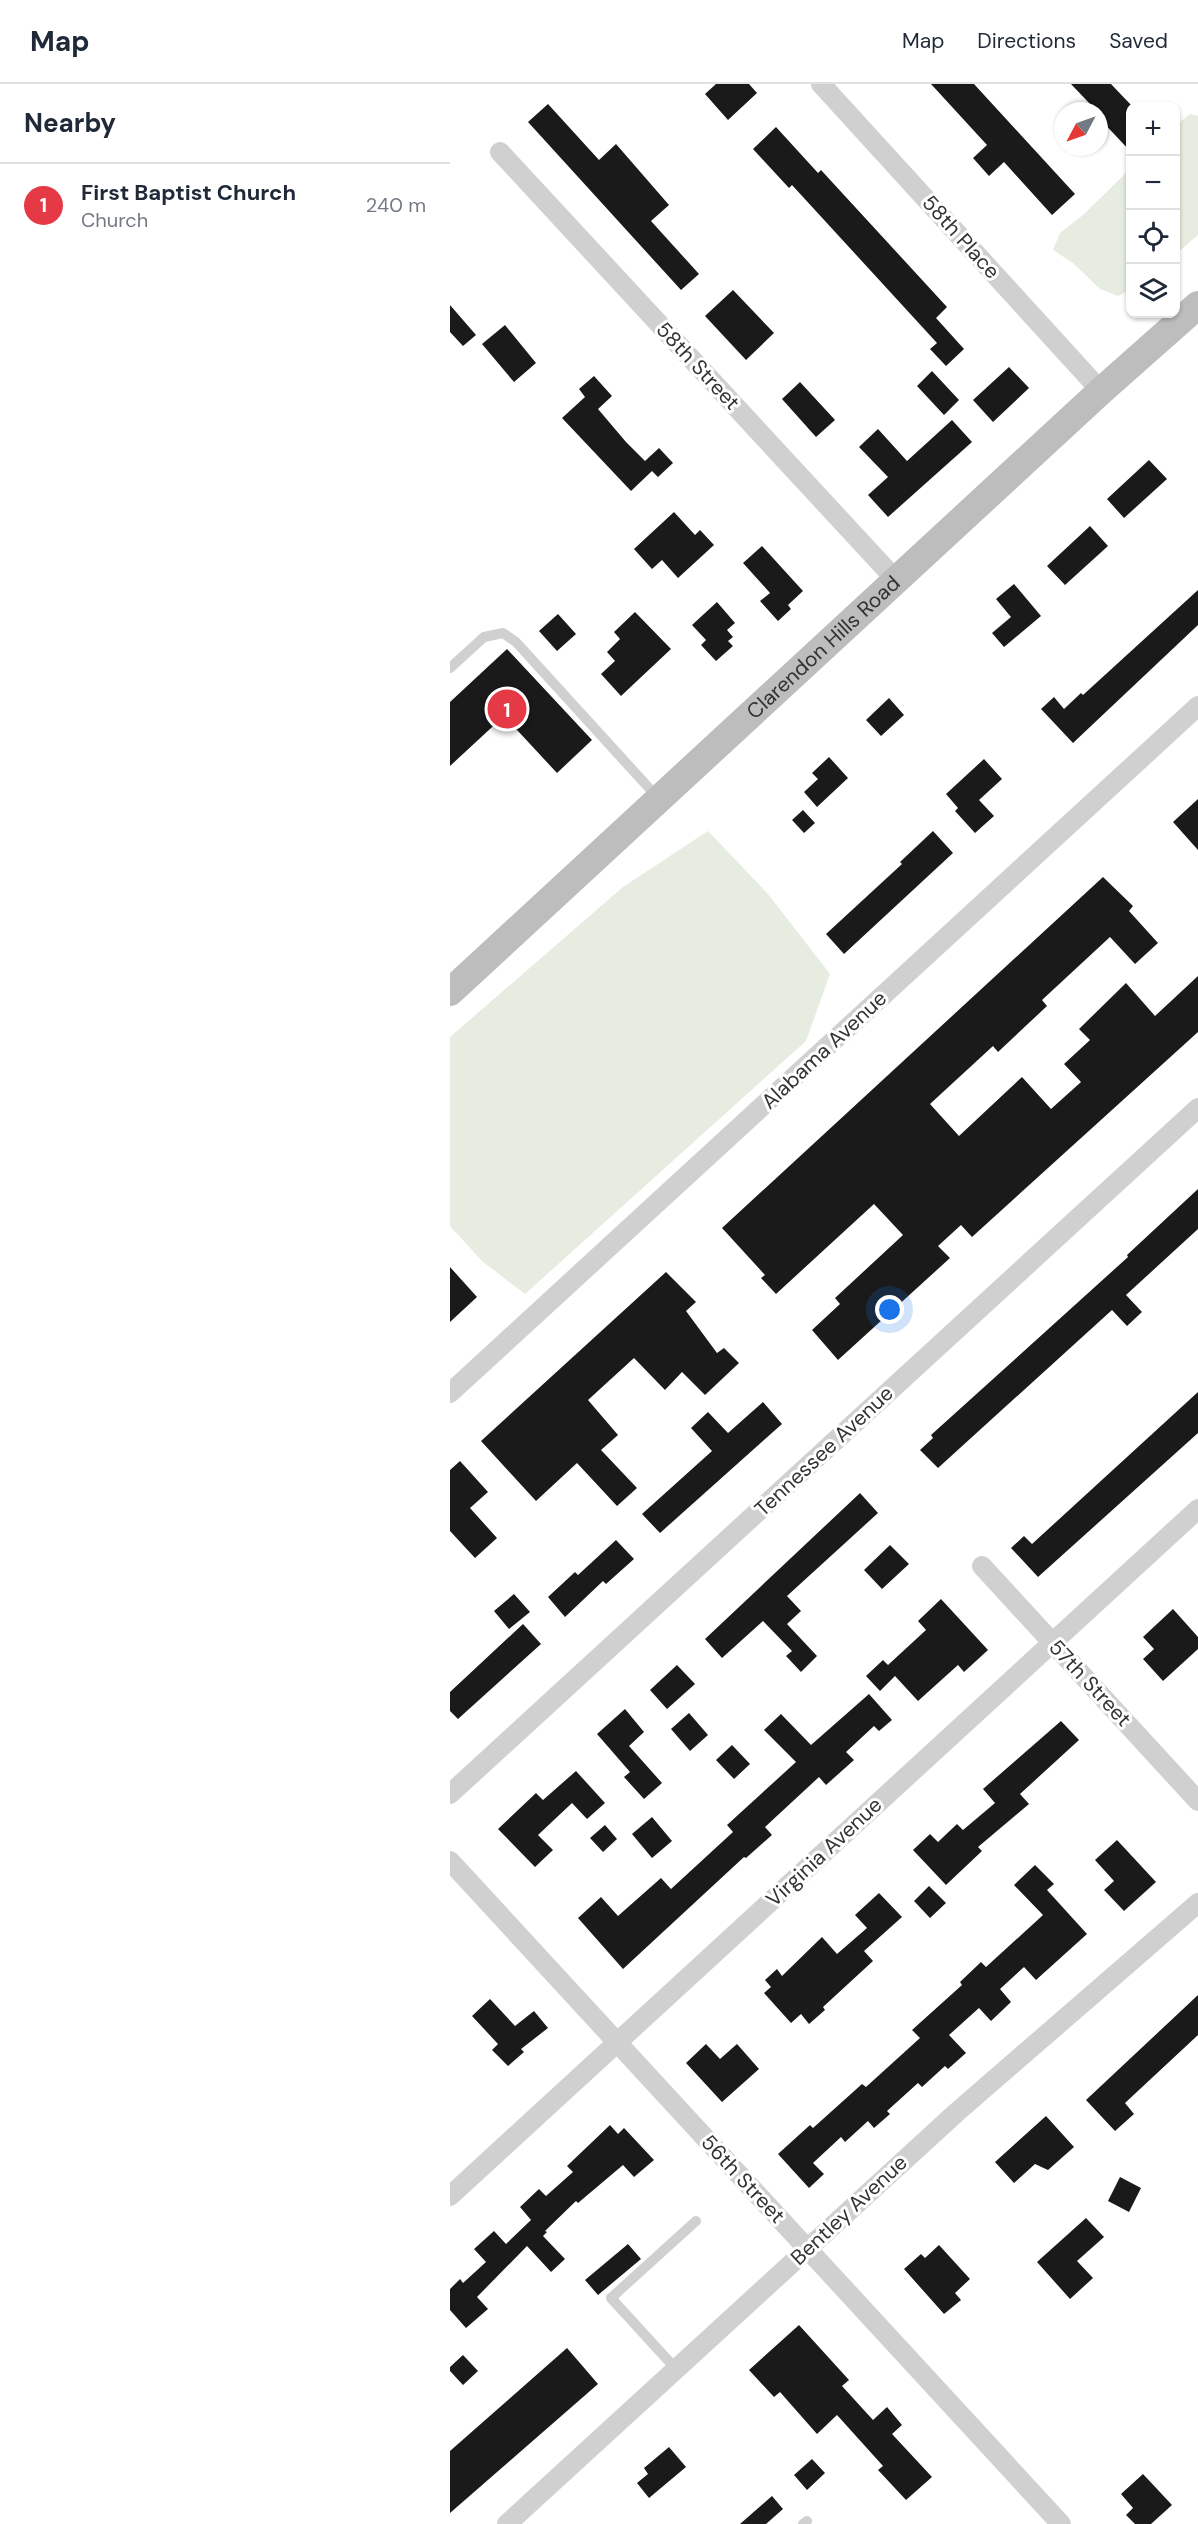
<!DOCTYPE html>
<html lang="en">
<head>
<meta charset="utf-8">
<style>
	:root { --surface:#fff; --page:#f6f6f7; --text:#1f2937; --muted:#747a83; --line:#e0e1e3; --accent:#e63946 }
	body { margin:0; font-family:"DM Sans",sans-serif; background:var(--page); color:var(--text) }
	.controls { position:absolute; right:18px; top:18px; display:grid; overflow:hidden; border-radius:12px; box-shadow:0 2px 4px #0004 }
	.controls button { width:54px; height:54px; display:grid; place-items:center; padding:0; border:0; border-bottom:2px solid var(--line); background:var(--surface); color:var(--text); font:30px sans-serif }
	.compass { position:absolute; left:604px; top:18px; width:54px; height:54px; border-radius:50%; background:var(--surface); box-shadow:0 2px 4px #0004; rotate:229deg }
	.you { position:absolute; left:440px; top:1226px; width:21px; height:21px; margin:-15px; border:4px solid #fff; border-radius:50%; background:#1a73e8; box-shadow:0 0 0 9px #1a73e833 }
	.badge { display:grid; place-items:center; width:39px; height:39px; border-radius:50%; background:var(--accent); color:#fff; font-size:20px; font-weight:700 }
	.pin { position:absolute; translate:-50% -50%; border:3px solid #fff; box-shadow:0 2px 6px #0006 }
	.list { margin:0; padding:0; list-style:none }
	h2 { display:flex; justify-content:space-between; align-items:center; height:78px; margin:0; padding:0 24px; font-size:26px }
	h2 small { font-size:20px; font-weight:400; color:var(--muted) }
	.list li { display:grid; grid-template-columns:39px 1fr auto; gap:18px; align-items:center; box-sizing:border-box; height:84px; padding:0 24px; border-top:2px solid var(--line) }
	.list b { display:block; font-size:22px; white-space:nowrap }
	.list p { margin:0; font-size:20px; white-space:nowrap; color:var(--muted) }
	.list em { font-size:20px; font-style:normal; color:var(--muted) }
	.icon { flex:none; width:33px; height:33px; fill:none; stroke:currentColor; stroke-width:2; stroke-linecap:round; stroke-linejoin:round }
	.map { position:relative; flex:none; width:748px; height:2440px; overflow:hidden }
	header { display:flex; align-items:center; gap:36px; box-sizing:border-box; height:84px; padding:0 30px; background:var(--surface); border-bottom:2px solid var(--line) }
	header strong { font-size:28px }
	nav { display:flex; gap:33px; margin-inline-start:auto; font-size:21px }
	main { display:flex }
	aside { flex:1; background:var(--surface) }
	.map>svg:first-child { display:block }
	.green { fill:#e6ecdf }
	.building { fill:#1a1a1a }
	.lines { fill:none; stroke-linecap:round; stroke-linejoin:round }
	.lane { stroke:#d0d0d0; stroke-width:10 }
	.street { stroke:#d0d0d0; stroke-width:20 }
	.secondary { stroke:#bdbdbd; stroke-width:28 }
	.labels { text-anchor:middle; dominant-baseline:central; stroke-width:6; stroke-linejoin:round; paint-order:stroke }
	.street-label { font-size:21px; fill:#333; stroke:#fff }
</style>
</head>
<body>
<header>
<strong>Map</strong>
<nav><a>Map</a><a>Directions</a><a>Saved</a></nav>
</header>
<main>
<aside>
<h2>Nearby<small></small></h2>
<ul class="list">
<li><span class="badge">1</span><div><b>First Baptist Church</b><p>Church</p></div><em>240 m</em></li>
</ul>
</aside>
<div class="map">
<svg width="748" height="2440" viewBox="0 0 748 2440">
	<rect width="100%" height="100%" fill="#fff"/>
	<!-- green -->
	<path class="green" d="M740,30L748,32V151L726,170V41Z
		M680,85V206L668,212L650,205L623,179L603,166L610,149L633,131Z
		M258,747L318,810L380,890L356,957L75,1210L32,1177L0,1142V953L173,803Z"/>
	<!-- building -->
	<path class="building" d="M266,0H299L307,9L278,36L255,10Z
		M481,0H524L625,110L602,131L554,78L539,92L523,74L537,61Z
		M621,0H661L681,21V68L649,34V27H643L638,22L640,20Z
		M98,20L149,76L166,60L219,121L201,137L249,190L231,206L78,38Z
		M326,43L368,89L371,86L497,223L486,234L514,265L496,282L480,265L487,259L342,101L339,104L303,65Z
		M283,206L324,249L296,276L255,232Z
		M0,221L26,251L13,262L0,248Z
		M55,241L86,279L64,298L32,260Z
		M559,283L579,304L543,338L523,316Z
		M482,287L509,316L494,331L467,302Z
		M144,292L162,312L148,325L176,358L195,377L209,364L223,379L208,393L202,387L181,407L112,334L135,313L129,305Z
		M350,298L385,336L366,353L332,315Z
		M502,336L522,358L438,433L418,411L438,393L409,363L428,345L457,377Z
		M699,376L717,395L674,434L657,415Z
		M224,428L245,451L250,446L264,461L228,494L212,476L202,485L184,465Z
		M640,442L658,462L615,501L597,482Z
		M312,462L353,507L338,521L341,525L328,537L310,517L320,509L293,479Z
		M564,500L591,532L554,563L542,549L561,533L546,515Z
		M748,506V541L623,659L591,625L604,613L614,625L631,609L633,611Z
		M267,518L285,539L277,546L283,553L278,557L283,562L266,577L251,561L256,556L242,541Z
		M185,528L221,565L171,612L151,590L165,577L157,568L170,555L164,548Z
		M108,530L126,550L107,567L89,547Z
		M57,565L142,656L107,689L54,632L0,682V618Z
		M439,614L454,631L431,652L416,636Z
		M379,673L398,694L367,723L354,708L368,695L362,689Z
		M534,675L552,695L529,716L544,732L525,749L505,727L508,724L496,710Z
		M748,715V766L723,738Z
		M353,726L365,739L354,749L342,736Z
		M483,747L503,769L394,870L376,850L452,780L450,778Z
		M653,793L683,822L679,827L708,859L685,880L660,853L592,916L597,922L548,968L543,962L480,1020L509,1052L572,993L601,1025L631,998L614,980L640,956L629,945L676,899L705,932L748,892V948L522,1153L511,1141L488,1162L500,1174L388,1276L362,1246L390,1220L385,1214L453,1151L424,1120L326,1210L311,1194L315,1191L272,1144Z
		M748,1105V1145L676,1211L692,1228L677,1242L662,1226L488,1384L470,1366L483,1354L481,1351L678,1173L677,1171Z
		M0,1183L27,1213L0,1238Z
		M216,1188L246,1218L236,1227L267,1269L274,1264L289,1279L255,1311L232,1288L215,1306L184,1274L138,1316L168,1351L151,1366L187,1404L167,1422L127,1379L86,1417L31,1357Z
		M748,1308V1349L588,1493L561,1464L574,1452L582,1460Z
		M313,1318L332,1340L210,1449L192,1430L262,1367L241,1344L258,1328L278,1349Z
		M10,1377L38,1408L20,1424L47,1454L25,1474L0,1447V1386Z
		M410,1409L428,1429L337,1512L351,1527L337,1540L367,1572L351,1588L336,1572L342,1567L313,1537L272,1574L255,1555Z
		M166,1456L184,1475L156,1500L153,1497L115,1533L98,1513L125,1488L128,1491Z
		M440,1461L459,1480L432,1505L414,1486Z
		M64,1510L80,1528L59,1545L44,1527Z
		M491,1515L538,1566L514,1588L508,1581L468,1617L445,1592L430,1607L416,1592L433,1576L438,1581L476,1546L468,1537Z
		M723,1525L748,1553V1565L713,1597L693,1575L704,1565L693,1553Z
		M73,1540L91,1560L8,1635L0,1627V1608Z
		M227,1581L245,1600L217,1625L200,1606Z
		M419,1610L442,1636L429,1647L424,1642L396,1668L404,1676L376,1701L369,1693L315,1743L322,1751L296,1774L294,1773L173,1885L128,1834L151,1813L168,1832L211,1794L221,1805L283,1748L277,1741L346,1678L314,1646L331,1630L361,1661Z
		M175,1625L194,1648L179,1662L212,1699L194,1715L174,1693L180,1688L147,1650Z
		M239,1629L258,1651L240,1667L221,1645Z
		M611,1637L629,1656L570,1710L579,1720L528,1763L532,1767L496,1801L463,1766L480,1750L488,1758L507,1740L513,1746L545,1719L533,1705Z
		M282,1661L300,1680L284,1695L266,1676Z
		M126,1687L155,1719L137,1735L122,1719L88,1751L103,1766L85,1783L48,1745L86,1709L93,1716Z
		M202,1733L222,1757L202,1774L182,1750Z
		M155,1741L167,1755L153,1768L140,1754Z
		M667,1756L706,1798L674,1827L654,1806L664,1797L645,1776Z
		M585,1781L604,1800L597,1806L637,1850L586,1896L574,1883L550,1905L561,1918L541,1937L529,1924L499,1951L516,1969L498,1985L495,1982L472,2003L468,1999L437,2027L440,2030L424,2044L418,2037L395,2058L391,2053L363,2079L374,2090L359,2104L328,2070L360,2041L363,2044L412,2000L416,2003L470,1954L462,1946L512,1901L510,1898L531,1878L536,1883L593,1831L564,1801Z
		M479,1802L496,1819L480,1834L464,1817Z
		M429,1809L452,1833L414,1867L423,1877L373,1923L375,1926L359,1940L351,1930L341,1939L314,1909L321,1903L315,1896L327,1885L332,1892L372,1853L387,1870L417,1844L405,1831Z
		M748,1911V1951L675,2019L684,2030L665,2047L636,2016Z
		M40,1915L65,1942L84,1927L98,1944L71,1965L74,1968L58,1982L42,1966L48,1960L22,1932Z
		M256,1960L270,1975L287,1960L309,1985L272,2018L236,1979Z
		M596,2032L624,2063L598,2086L585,2080L564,2099L545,2078Z
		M160,2041L168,2050L174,2044L204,2076L184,2093L173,2081L128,2119L126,2117L95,2147L97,2148L93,2152L115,2175L101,2188L77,2162L27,2213L38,2225L16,2244L0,2226V2205L10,2195L13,2199L36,2178L24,2165L44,2147L56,2160L81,2136L70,2123L89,2105L96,2112L123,2088L117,2082Z
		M670,2093L691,2104L679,2128L658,2117Z
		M636,2134L654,2153L627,2177L643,2194L620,2215L587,2178Z
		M178,2160L191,2175L148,2211L135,2196Z
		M489,2161L520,2195L505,2209L511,2216L494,2230L454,2185L471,2170L475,2174Z
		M349,2241L399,2296L392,2302L423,2336L437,2323L452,2341L442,2350L482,2393L456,2416L428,2386L433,2382L387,2331L367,2350L330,2308L324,2313L299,2286Z
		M117,2264L148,2300L0,2429V2367Z
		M13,2271L28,2287L13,2301L0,2287V2283Z
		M219,2363L236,2383L199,2414L187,2399L198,2390L194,2384Z
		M362,2375L375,2389L357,2406L344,2391Z
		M693,2390L722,2421L701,2440H685L676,2431L683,2424L671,2410Z
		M322,2412L333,2425L316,2440H290Z"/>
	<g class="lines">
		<!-- lane -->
		<path class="lane" d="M0,584L34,553L53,549L66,558L209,715
			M226,2285L161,2214L246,2137
			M353,2440L357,2437"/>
		<!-- street -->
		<path class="street" d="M371,0L651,307
			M50,68L446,496
			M0,1309L748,622
			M532,1482L748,1717
			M0,1710L748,1024
			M0,1777L611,2440
			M0,2112L748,1425
			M57,2440L507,2028L748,1819"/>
		<!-- secondary -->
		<path class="secondary" id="s1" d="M0,908L651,307L748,221"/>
	</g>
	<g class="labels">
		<!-- street labels -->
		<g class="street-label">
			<text transform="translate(511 153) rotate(48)">58th Place</text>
			<text transform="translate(248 282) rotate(47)">58th Street</text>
			<text stroke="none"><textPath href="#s1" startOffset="508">Clarendon Hills Road</textPath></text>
			<text transform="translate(374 966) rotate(-43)">Alabama Avenue</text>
			<text transform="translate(374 1367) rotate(-43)">Tennessee Avenue</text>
			<text transform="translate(640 1599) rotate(47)">57th Street</text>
			<text transform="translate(374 1768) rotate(-43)">Virginia Avenue</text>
			<text transform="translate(293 2095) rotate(47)">56th Street</text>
			<text transform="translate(399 2126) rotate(-43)">Bentley Avenue</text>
		</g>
	</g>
</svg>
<div class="controls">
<button>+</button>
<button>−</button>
<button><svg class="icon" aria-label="locate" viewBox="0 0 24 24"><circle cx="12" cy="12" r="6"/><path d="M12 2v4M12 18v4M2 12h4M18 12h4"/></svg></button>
<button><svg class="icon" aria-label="layers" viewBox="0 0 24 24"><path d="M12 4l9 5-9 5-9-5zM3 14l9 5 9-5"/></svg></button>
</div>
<svg class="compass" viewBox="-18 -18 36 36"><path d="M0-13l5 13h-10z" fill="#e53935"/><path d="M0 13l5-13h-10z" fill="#747a83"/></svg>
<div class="you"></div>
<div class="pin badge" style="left:57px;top:625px">1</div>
</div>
</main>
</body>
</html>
